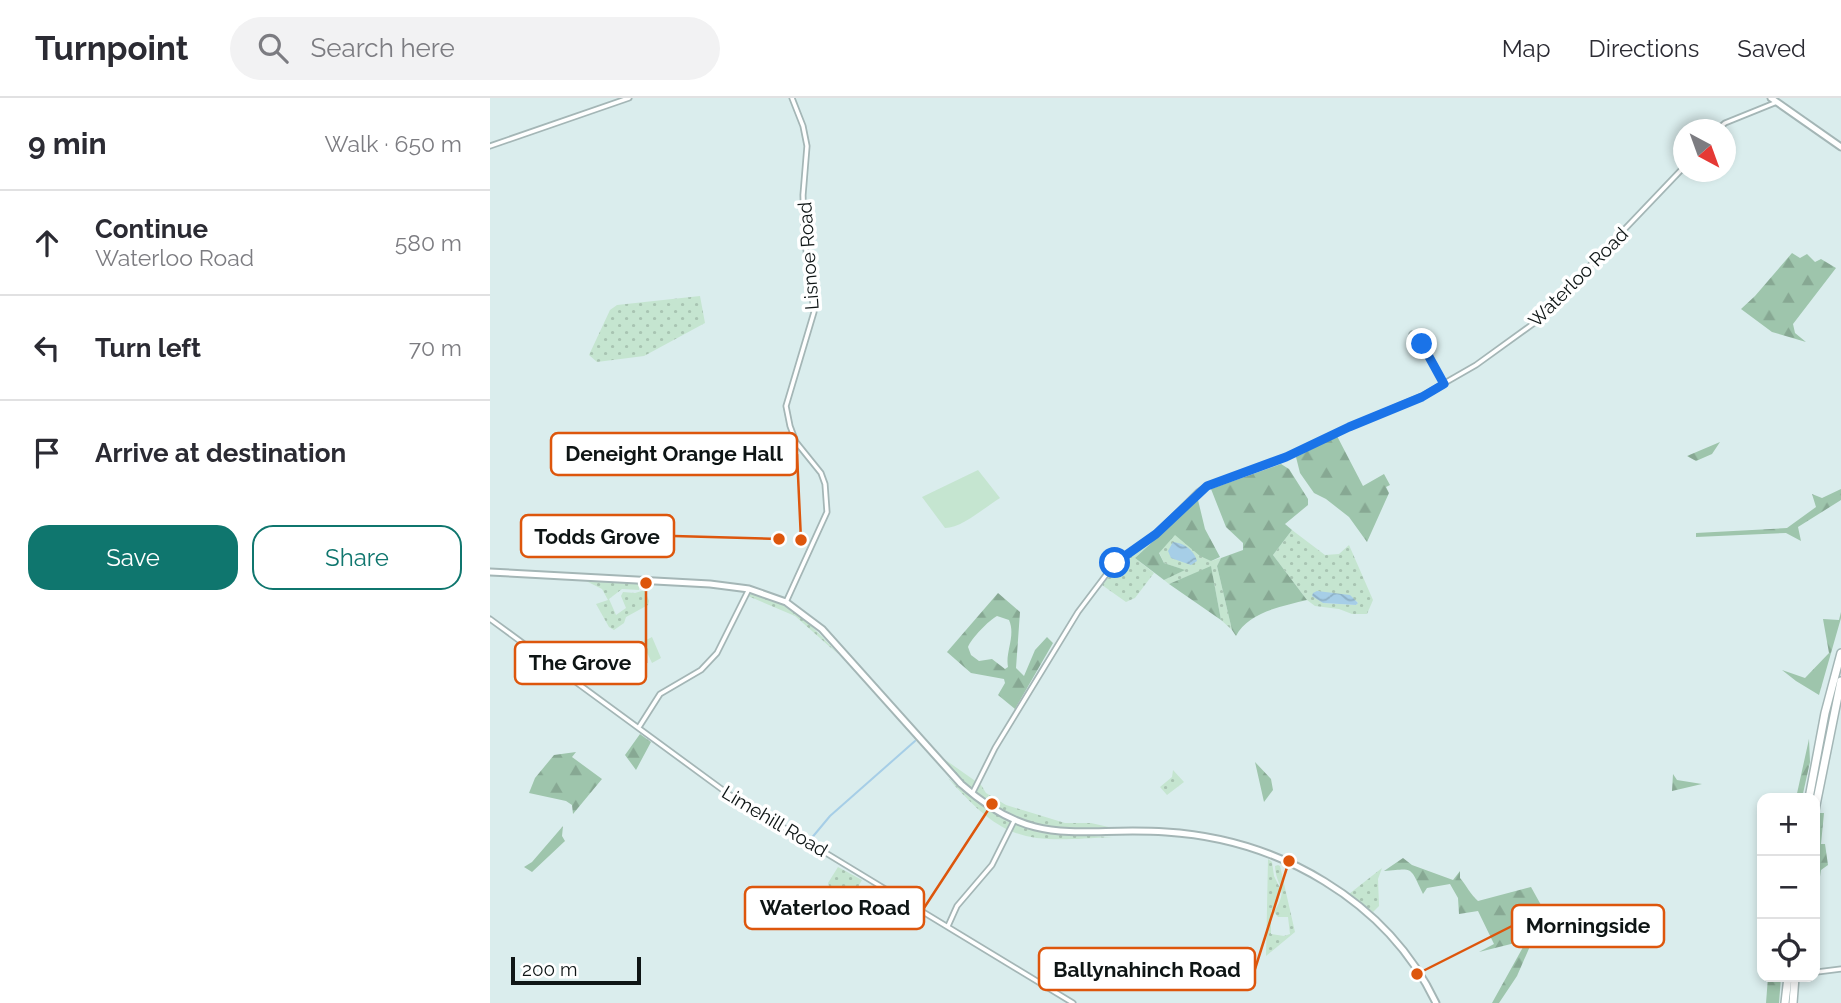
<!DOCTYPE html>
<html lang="en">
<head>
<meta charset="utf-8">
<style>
	:root { --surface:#fff; --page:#f2f2f3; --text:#2b2b33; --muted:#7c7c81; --line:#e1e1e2; --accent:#0f766e }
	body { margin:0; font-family:Raleway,sans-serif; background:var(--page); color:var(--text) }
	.controls { position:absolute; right:21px; bottom:21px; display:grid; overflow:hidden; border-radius:14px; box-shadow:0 4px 10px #0003 }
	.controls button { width:63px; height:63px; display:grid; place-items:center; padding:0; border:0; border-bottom:2px solid var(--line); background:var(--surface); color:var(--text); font:35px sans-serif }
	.compass { position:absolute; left:1183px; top:21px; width:63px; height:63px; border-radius:50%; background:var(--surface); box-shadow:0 4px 10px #0003; rotate:139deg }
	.scale { position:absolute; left:21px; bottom:18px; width:130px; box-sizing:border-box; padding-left:7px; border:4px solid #0e1515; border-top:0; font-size:19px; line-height:24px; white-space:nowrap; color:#0e1515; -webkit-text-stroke:5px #fff; paint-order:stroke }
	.stop { position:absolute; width:21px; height:21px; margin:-16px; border:5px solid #1a73e8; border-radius:50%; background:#fff }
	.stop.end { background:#1a73e8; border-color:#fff; box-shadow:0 2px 7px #0008 }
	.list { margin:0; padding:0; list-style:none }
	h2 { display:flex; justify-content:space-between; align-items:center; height:91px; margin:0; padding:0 28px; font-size:30px }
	h2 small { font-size:23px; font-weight:400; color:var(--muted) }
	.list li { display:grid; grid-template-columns:46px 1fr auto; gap:21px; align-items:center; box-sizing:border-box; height:105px; padding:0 28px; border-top:2px solid var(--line) }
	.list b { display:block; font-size:26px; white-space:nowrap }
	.list p { margin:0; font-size:23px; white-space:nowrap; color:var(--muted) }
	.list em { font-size:23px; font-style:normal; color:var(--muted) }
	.actions { display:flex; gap:14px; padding:21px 28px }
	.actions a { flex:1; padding:16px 0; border:2px solid var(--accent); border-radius:21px; text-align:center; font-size:24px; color:var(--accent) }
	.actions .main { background:var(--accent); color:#fff }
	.icon { flex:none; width:38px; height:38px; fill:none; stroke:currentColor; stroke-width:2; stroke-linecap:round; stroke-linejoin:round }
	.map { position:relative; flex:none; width:1351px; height:905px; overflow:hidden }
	header { display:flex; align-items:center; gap:42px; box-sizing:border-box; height:98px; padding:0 35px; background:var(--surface); border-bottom:2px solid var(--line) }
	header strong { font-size:33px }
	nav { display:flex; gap:38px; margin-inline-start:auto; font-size:24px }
	.search { width:490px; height:63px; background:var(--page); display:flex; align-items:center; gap:18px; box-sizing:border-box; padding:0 24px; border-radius:38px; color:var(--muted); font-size:26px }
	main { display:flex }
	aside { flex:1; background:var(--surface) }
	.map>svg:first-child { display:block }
	.green { fill:url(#green-dots); fill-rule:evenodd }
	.forest { fill:url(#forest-firs); fill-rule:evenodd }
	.pitch { fill:#c5e5d0 }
	.water { fill:url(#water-waves) }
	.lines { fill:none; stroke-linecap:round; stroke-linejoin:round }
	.stream { stroke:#a6cee7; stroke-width:2 }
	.street-casing { stroke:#a4b6b6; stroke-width:7 }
	.secondary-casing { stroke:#a4b6b6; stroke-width:9 }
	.highway-casing { stroke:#a4b6b6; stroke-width:10 }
	.street { stroke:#fff; stroke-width:3.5 }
	.secondary { stroke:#fff; stroke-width:5 }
	.highway { stroke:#fff; stroke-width:7 }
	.route { stroke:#1a73e8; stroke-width:9 }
	.labels { text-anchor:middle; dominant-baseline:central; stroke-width:7; stroke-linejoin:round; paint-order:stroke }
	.street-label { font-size:19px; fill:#0e1515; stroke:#fff }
	.leader { fill:none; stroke:#dd560c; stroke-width:2.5 }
	.callout-dot { fill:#dd560c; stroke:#fff; stroke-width:2.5 }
	.callout { fill:#fff; stroke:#dd560c; stroke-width:2.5 }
	.callout-label { font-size:21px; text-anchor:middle; font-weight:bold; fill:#0e1515 }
</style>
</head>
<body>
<header>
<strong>Turnpoint</strong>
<div class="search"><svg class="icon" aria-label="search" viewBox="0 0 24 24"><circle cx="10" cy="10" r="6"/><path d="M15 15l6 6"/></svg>Search here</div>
<nav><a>Map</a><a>Directions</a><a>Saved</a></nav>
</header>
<main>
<aside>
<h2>9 min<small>Walk · 650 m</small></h2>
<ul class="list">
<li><svg class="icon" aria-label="ahead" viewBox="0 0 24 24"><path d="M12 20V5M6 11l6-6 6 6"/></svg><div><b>Continue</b><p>Waterloo Road</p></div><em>580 m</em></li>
<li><svg class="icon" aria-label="left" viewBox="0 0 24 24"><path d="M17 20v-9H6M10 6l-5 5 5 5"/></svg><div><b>Turn left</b></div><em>70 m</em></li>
<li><svg class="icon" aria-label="arrive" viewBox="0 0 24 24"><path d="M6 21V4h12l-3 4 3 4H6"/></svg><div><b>Arrive at destination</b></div></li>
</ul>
<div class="actions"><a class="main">Save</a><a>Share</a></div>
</aside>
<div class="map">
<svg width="1351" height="905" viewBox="0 0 1351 905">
	<defs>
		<pattern id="green-dots" width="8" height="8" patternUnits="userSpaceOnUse" patternTransform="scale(1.75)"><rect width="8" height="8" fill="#c5e5d0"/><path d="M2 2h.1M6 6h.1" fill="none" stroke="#a8c4b2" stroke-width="1.8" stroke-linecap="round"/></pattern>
		<pattern id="forest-firs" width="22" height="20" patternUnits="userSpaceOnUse" patternTransform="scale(1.75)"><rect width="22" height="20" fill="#9ec5ac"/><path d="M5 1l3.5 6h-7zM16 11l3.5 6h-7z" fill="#87a893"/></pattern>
		<pattern id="water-waves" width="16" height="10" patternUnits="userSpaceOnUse" patternTransform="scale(1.75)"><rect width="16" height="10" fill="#a6cee7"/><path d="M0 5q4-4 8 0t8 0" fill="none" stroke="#8eb0c5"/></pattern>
	</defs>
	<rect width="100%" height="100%" fill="#daeded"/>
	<!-- green -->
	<path class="green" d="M210,198L215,225L154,258L107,264L99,257L120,212L127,207Z
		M802,432L835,457L849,456L859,447L883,502L877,516H862L849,511L825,508L817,502L783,457ZM827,493L868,504L866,507L833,505Z
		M685,436L721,463L731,460L727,468L742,532L731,522L721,469L679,486L674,482L694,472L674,465L669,454Z
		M664,442L645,460L664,475L645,500L636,504L612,487L630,466Z
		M96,483L149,486V492L132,491L119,501L126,517L136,510L131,498L133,494L145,495L155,492L159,503L158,507L136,519L134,525L124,532L119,529L106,506L118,502L112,491Z
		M262,495C302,506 321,526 348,556L305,518L258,498Z
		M447,656L491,687L496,695L516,707L575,725H601L623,730C540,737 502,717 447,656Z
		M683,672L694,684L677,697L670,689L682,679Z
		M458,680C519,733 544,735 623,739C537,744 517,747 458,680Z
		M778,761L782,764L784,778L790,790L787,805L781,813V836L794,838L800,836L798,819H788L784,814C800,788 786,791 785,768L788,767L790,768L805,834L776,858Z
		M348,769L372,782L368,789L352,795L339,788L338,785Z
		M892,770L888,781L889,808L883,814L859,796Z"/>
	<!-- forest -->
	<path class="forest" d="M1302,155L1310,160L1317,156L1325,164L1331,161L1346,170L1303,226L1305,235L1316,244L1282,234L1251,211L1265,198Z
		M847,338L873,388L894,376L900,387L896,389L899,395L877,444L859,419L836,401L824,395L810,375L806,359Z
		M1230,344L1222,356L1206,363L1197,358Z
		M791,366L799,371L818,401V407L795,426L802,432L783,457L817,502C793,508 758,514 746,538L742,532L727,468L731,460L753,452V445L736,429L721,391Z
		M1351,391V402L1308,429L1311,443L1296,435L1206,439V435L1297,430L1326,409L1322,396L1332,400Z
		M708,402L715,431L730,459L721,463L710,458L685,437L669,455L674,465L695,472L674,482L645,460Z
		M721,468L731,522L679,486Z
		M508,495L530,514L526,570L534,578L545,552L557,539L563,545L525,611L508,597L515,585L514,581L481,575L457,554ZM507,518L519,522C526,538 515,554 518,569L515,571L502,561L489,563L481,557L478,549C481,541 499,522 507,518Z
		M1351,514V520L1329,597L1306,583L1292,572L1315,580L1339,555L1333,521L1349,522Z
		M150,636L161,644L146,672L135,657Z
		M1319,641L1320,664L1312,700H1306Z
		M86,654L82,659L112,681L83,716L82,707L76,703L39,695L45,680L64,657Z
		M765,664L781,681L783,692L774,704Z
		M1183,676L1187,682L1212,686L1182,693Z
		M1329,715H1334L1331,746H1335L1338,767L1331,772L1325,813V755Z
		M73,728L72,738L75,743L42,774L34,769L42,764Z
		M913,760L922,767L963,782L970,773V780C977,788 980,796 988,803L1041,789L1051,807L1044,839L1027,878L1009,905H1002L1037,842L989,854L1004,846L988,813L969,816L968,800L960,786L937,790L933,796C919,767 924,771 894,773Z
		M1278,879H1291L1289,905H1276Z"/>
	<!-- pitch -->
	<path class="pitch" d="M488,372L510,400C495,409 472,430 455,430L432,399Z
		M162,539L171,560L162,565L152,544Z"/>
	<!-- water -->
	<path class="water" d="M683,444C694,445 704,452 707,463L701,467L681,460L678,453Z
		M827,493L860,497L868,505L866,507L833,505L822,498L823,495Z"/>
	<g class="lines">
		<!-- stream -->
		<path class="stream" d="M320,742L340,718L425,643"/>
		<!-- street casing -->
		<g class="street-casing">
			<path id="street" d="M1227,32L1235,25L1287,4
				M0,48L139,0
				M922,236L935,250L954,286
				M296,504L337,414L335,386L331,375L306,344L300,328L296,308L324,214L314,137L313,97L317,48L313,28L302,0
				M0,521L237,695L583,905
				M149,629L170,596L211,572L227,555L259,491
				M483,694L505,650L588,514L625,465L666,436L708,394L717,388L796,359L859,329L932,298L986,267L1047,223L1194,69
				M458,828L467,808L502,767L524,723
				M1327,874L1351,871"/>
		</g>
		<!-- secondary casing -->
		<g class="secondary-casing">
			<path id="secondary" d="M1281,0L1351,49
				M0,474L220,486L259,491L296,504L332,531L471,686C546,753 588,728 676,734C788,741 897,802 946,905"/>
		</g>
		<!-- highway casing -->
		<g class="highway-casing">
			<path id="highway" d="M1319,700L1335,615L1351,555
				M1325,712L1351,583
				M1295,905L1298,879
				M1303,905L1305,879"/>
		</g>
		<!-- street -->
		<use href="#street" class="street"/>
		<!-- secondary -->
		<use href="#secondary" class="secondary"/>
		<!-- highway -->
		<use href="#highway" class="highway"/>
	</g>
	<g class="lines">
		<!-- route -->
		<path class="route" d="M625,465L666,436L717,388L796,359L859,329L932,299L954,286L932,246"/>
	</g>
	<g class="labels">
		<!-- street labels -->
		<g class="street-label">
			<text transform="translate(318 158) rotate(-94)">Lisnoe Road</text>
			<text transform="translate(1088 179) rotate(-45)">Waterloo Road</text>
			<text transform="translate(285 723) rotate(31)">Limehill Road</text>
		</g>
	</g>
	<!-- callouts -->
	<path class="leader" d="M311 442L307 356M289 441L184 438M156 485L156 565M502 706L434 810M927 876L1022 828M799 763L765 871"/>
	<g class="callout-dot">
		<circle cx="311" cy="442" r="7"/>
		<circle cx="289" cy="441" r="7"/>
		<circle cx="156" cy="485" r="7"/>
		<circle cx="502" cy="706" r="7"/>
		<circle cx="927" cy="876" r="7"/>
		<circle cx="799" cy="763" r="7"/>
	</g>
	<g class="callout">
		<rect x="61" y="335" width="246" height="42" rx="7"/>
		<rect x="31" y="417" width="153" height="42" rx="7"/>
		<rect x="25" y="544" width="131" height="42" rx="7"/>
		<rect x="255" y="789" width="179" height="42" rx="7"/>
		<rect x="1022" y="807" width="152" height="42" rx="7"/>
		<rect x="549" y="850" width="216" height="42" rx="7"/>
	</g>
	<g class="callout-label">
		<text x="184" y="363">Deneight Orange Hall</text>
		<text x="107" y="446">Todds Grove</text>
		<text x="90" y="572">The Grove</text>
		<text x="345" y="817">Waterloo Road</text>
		<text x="1098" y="835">Morningside</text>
		<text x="657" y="879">Ballynahinch Road</text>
	</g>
</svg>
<div class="controls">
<button>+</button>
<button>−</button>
<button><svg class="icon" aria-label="locate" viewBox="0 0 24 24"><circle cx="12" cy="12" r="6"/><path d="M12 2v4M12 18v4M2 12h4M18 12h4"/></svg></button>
</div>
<svg class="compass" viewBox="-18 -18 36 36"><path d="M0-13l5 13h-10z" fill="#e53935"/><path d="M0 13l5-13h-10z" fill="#7c7c81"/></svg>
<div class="scale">200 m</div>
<div class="stop" style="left:625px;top:465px"></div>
<div class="stop end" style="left:932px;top:246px"></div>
</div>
</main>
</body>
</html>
